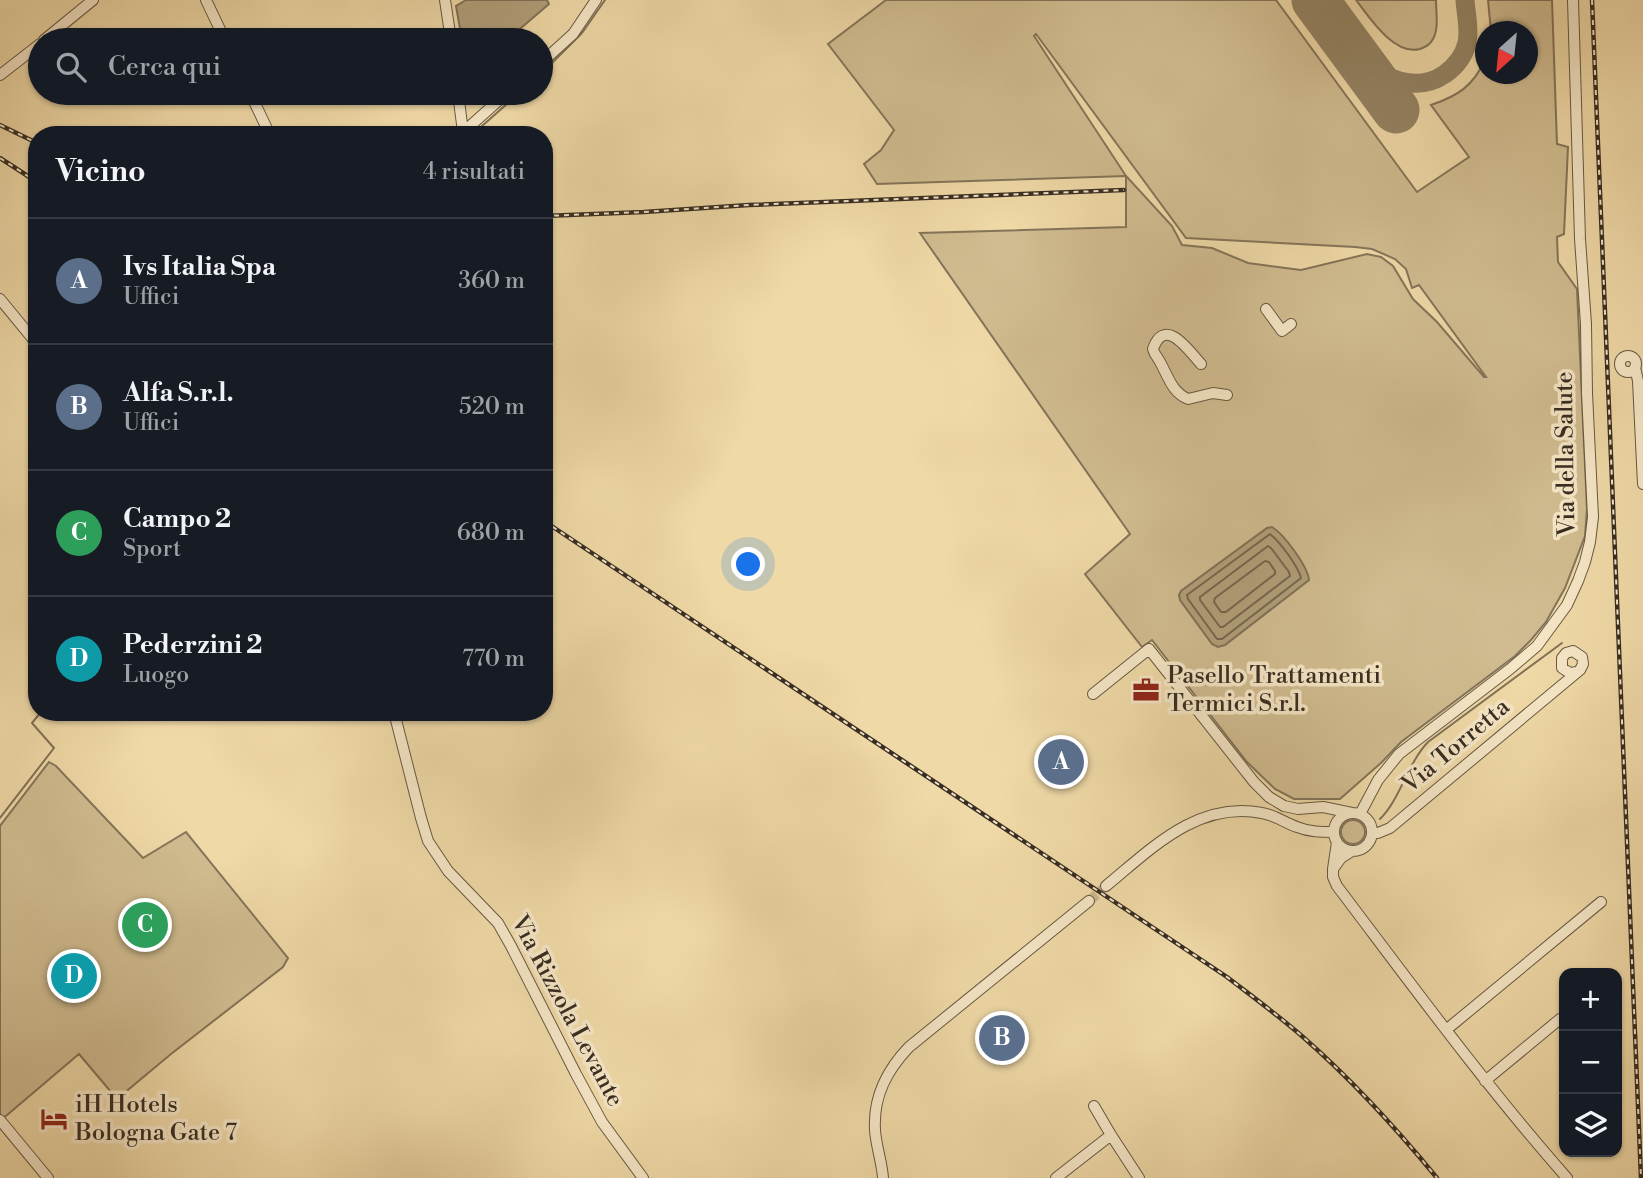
<!DOCTYPE html>
<html lang="it">
<head>
<meta charset="utf-8">
<style>
	:root { --surface:#171b24; --page:#242831; --text:#f1f3f6; --muted:#9ea1a6; --line:#363941; --accent:#2563eb }
	body { margin:0; font-family:"Libre Bodoni",serif; background:var(--page); color:var(--text) }
	.controls { position:absolute; right:21px; bottom:21px; display:grid; overflow:hidden; border-radius:14px; box-shadow:0 2px 5px #0004 }
	.controls button { width:63px; height:63px; display:grid; place-items:center; padding:0; border:0; border-bottom:2px solid var(--line); background:var(--surface); color:var(--text); font:35px sans-serif }
	.compass { position:absolute; left:1475px; top:21px; width:63px; height:63px; border-radius:50%; background:var(--surface); box-shadow:0 2px 5px #0004; rotate:207deg }
	.you { position:absolute; left:749px; top:565px; width:24px; height:24px; margin:-18px; border:5px solid #fff; border-radius:50%; background:#1a73e8; box-shadow:0 0 0 10px #1a73e833 }
	.badge { display:grid; place-items:center; width:46px; height:46px; border-radius:50%; background:var(--accent); color:#fff; font-size:23px; font-weight:700 }
	.pin { position:absolute; translate:-50% -50%; border:4px solid #fff; box-shadow:0 2px 7px #0006 }
	.list { margin:0; padding:0; list-style:none }
	h2 { display:flex; justify-content:space-between; align-items:center; height:91px; margin:0; padding:0 28px; font-size:30px }
	h2 small { font-size:23px; font-weight:400; color:var(--muted) }
	.list li { display:grid; grid-template-columns:46px 1fr auto; gap:21px; align-items:center; box-sizing:border-box; height:126px; padding:0 28px; border-top:2px solid var(--line) }
	.list b { display:block; font-size:26px; white-space:nowrap }
	.list p { margin:0; font-size:23px; white-space:nowrap; color:var(--muted) }
	.list em { font-size:23px; font-style:normal; color:var(--muted) }
	.icon { flex:none; width:38px; height:38px; fill:none; stroke:currentColor; stroke-width:2; stroke-linecap:round; stroke-linejoin:round }
	.map { position:relative; flex:none; width:1643px; height:1178px; overflow:hidden }
	.search { position:absolute; background:var(--surface); box-shadow:0 2px 5px #0004; left:28px; top:28px; width:525px; height:77px; display:flex; align-items:center; gap:18px; box-sizing:border-box; padding:0 24px; border-radius:38px; color:var(--muted); font-size:26px }
	.panel { position:absolute; background:var(--surface); box-shadow:0 2px 5px #0004; left:28px; top:126px; width:525px; height:595px; border-radius:28px }
	.map>svg:first-child { display:block }
	.green { fill:#d0bc90; stroke:#847459; stroke-width:2; fill-rule:evenodd }
	.water { fill:#b19f7a; stroke:#817157; stroke-width:2 }
	.lines { fill:none; stroke-linecap:round; stroke-linejoin:round }
	.shore { stroke:#74664e; stroke-width:2 }
	.stream { stroke:#817157; stroke-width:2 }
	.taxiway { stroke:#948364; stroke-width:19 }
	.runway { stroke:#948364; stroke-width:47 }
	.minor-tunnel { stroke:#cab78c; stroke-width:10; stroke-dasharray:10 5; stroke-linecap:butt }
	.minor-casing { stroke:#665843; stroke-width:12 }
	.minor { stroke:#f5e6c6; stroke-width:10 }
	.rail-casing { stroke:#382d22; stroke-width:4.5 }
	.rail { stroke:#f5e6c6; stroke-width:2; stroke-dasharray:5; stroke-linecap:butt }
	.labels { text-anchor:middle; dominant-baseline:central; stroke-width:7; stroke-linejoin:round; paint-order:stroke }
	.street-label { font-size:24px; fill:#382d22; stroke:#f5e6c6 }
	.poi-label { font-size:24px; fill:#382d22; stroke:#f5e6c6; text-anchor:start }
</style>
</head>
<body>
<div class="map">
<svg width="1643" height="1178" viewBox="0 0 1643 1178">
	<rect width="100%" height="100%" fill="#efd9a7"/>
	<filter id="stains"><feTurbulence type="fractalNoise" baseFrequency=".00286" numOctaves="4"/><feColorMatrix values="0 0 0 0 .2 0 0 0 0 .09 0 0 0 0 .02 0 0 0 .5 -.17"/></filter>
	<radialGradient id="worn" r=".72"><stop offset=".6" stop-color="#630" stop-opacity="0"/><stop offset="1" stop-color="#630" stop-opacity=".3"/></radialGradient>
	<!-- green -->
	<path class="green" d="M886,0H1276L1417,192L1469,157L1431,105C1458,96 1473,86 1485,60L1486,74H1528V32L1491,31L1488,0H1552L1557,144L1568,147L1564,234L1557,237L1558,262L1577,289L1587,509L1585,536L1565,588L1546,622L1531,640L1515,656L1401,742L1382,762L1340,799H1294L1275,789L1247,762L1152,640L1142,647L1085,574L1130,534L920,233L1126,227V176L877,184L864,164L881,150L894,130L828,44ZM1036,34L1186,238L1355,247L1372,249L1395,259L1406,269L1412,288L1419,285L1486,377H1484L1437,322L1413,299L1393,266L1381,257L1367,254L1301,270L1248,263L1212,248L1182,245L1172,226L1126,176L1034,36Z
		M1356,0H1436C1436,12 1439,29 1433,39C1430,45 1426,47 1420,49C1394,56 1369,17 1356,0Z
		M49,762L56,766L143,858L186,832L288,958L283,967L171,1054L117,1099L79,1054L0,1121V826Z
		M1341 832a12 12 0 1 1 24 0a12 12 0 1 1-24 0Z"/>
	<!-- water -->
	<path class="water" d="M466,0H547L549,4L507,40H462L456,6Z
		M1272,527C1284,534 1308,567 1309,580L1225,645L1218,647L1212,644L1180,600L1179,595L1181,591L1267,528Z"/>
	<g class="lines">
		<!-- shore -->
		<path class="shore" d="M1270,534C1280,542 1298,566 1301,578L1222,639H1217L1188,599L1187,595Z
			M1268,546L1271,548L1289,572L1290,576L1223,627H1220L1200,600V597Z
			M1265,561L1269,562L1275,571V574L1226,612H1221L1214,602L1215,598Z"/>
		<!-- stream -->
		<path class="stream" d="M541,74L582,33L605,0
			M472,135L519,93
			M0,818L54,748L32,723L41,712
			M1380,819C1401,798 1407,764 1428,742L1562,643"/>
		<!-- taxiway -->
		<path class="taxiway" d="M1353,52C1378,75 1413,96 1445,74C1456,66 1464,56 1467,43C1470,30 1466,14 1465,0"/>
		<!-- runway -->
		<path class="runway" d="M1315,0L1396,110"/>
		<!-- minor-tunnel -->
		<path class="minor-tunnel" d="M1089,901L1106,886"/>
		<!-- minor casing -->
		<g class="minor-casing">
			<path id="minor" d="M206,0L225,40
				M445,0L451,40
				M44,40L93,0
				M541,63L573,34L596,0
				M0,75L40,44
				M250,93L270,135
				M458,93L463,132
				M460,135L507,93
				M0,299L37,344
				M1266,309L1282,331L1291,324
				M1620 364a8 8 0 1 1 16 0a8 8 0 1 1-16 0Z
				M1201,364C1189,351 1165,315 1153,349L1155,354C1167,370 1169,391 1188,399L1213,393L1227,395
				M1635,367L1638,381L1643,484
				M1093,694L1149,649L1254,782L1269,797L1284,806L1298,809L1323,807L1352,813
				M394,712L421,818L428,841L448,871L498,923L511,946L576,1074L602,1122L643,1178
				M1334 832a19 19 0 1 1 38 0a19 19 0 1 1-38 0Z
				M1360,814L1378,780L1399,754L1510,669L1537,646L1567,605L1578,581L1585,562L1590,542L1593,517L1587,393L1586,324L1580,239L1573,0
				M1372,833H1378L1390,828L1580,670L1583,664L1582,657L1573,651L1566,653L1562,658V668L1570,673L1577,672
				M1337,842L1333,869L1341,858L1352,851
				M1333,869V877L1337,886C1412,985 1485,1085 1567,1178
				M1106,886C1151,849 1198,800 1262,813C1275,815 1285,823 1297,827C1309,832 1321,832 1334,832
				M1446,1030L1601,902
				M1485,1081L1560,1019
				M1094,1106L1111,1135
				M0,1120L48,1178
				M883,1178C882,1162 876,1146 875,1130C873,1096 887,1070 909,1047L1089,901
				M1056,1178L1111,1135L1139,1178"/>
		</g>
		<!-- minor -->
		<use href="#minor" class="minor"/>
		<!-- rail casing -->
		<g class="rail-casing">
			<path id="rail" d="M1592,0L1641,1178
				M0,125L37,143
				M0,158L37,182
				M544,216L644,212L749,205L1124,190
				M544,521L1227,977C1253,997 1279,1016 1303,1037C1352,1080 1396,1128 1437,1178"/>
		</g>
		<!-- rail -->
		<use href="#rail" class="rail"/>
	</g>
	<!-- icons -->
	<defs>
		<g id="office-bare" transform="scale(2.1)"><path d="M-6-3h4V-5.5h4V-3h4V5H-6ZM-1-4.5V-3h2v-1.5ZM-6 0V1H6V0Z" fill="#8f2418" stroke="#f5e6c6" stroke-width="2.5" paint-order="stroke"/></g>
		<g id="hotel-bare" transform="scale(2.1)"><path d="M-6-4.5h1.5V1H6V5H4.5V3h-9V5H-6ZM-4 0a1.8 1.8 0 1 1 3.6 0ZM.5 0V-2.5h3Q6-2.5 6 0Z" fill="#8f2418" stroke="#f5e6c6" stroke-width="2.5" paint-order="stroke"/></g>
	</defs>
	<g fill-rule="evenodd">
		<use href="#office-bare" x="1146" y="690"/>
		<use href="#hotel-bare" x="54" y="1119"/>
	</g>
	<g class="labels">
		<!-- street labels -->
		<g class="street-label">
			<text transform="translate(1566 454) rotate(-91)">Via della Salute</text>
			<text transform="translate(1456 746) rotate(-40)">Via Torretta</text>
			<text transform="translate(567 1011) rotate(62)">Via Rizzola Levante</text>
		</g>
		<!-- poi labels -->
		<g class="poi-label">
			<text x="1167" y="676">Pasello Trattamenti<tspan x="1167" dy="28">Termici S.r.l.</tspan></text>
			<text x="75" y="1105">iH Hotels<tspan x="75" dy="28">Bologna Gate 7</tspan></text>
		</g>
	</g>
	<rect width="100%" height="100%" filter="url(#stains)"/>
	<rect width="100%" height="100%" fill="url(#worn)"/>
</svg>
<div class="controls">
<button>+</button>
<button>−</button>
<button><svg class="icon" aria-label="layers" viewBox="0 0 24 24"><path d="M12 4l9 5-9 5-9-5zM3 14l9 5 9-5"/></svg></button>
</div>
<svg class="compass" viewBox="-18 -18 36 36"><path d="M0-13l5 13h-10z" fill="#e53935"/><path d="M0 13l5-13h-10z" fill="#9ea1a6"/></svg>
<div class="you"></div>
<div class="pin badge" style="left:1061px;top:762px;background:#5c6f8a">A</div>
<div class="pin badge" style="left:1002px;top:1038px;background:#5c6f8a">B</div>
<div class="pin badge" style="left:145px;top:925px;background:#2e9e5b">C</div>
<div class="pin badge" style="left:74px;top:976px;background:#0f9aa8">D</div>
<div class="search"><svg class="icon" aria-label="search" viewBox="0 0 24 24"><circle cx="10" cy="10" r="6"/><path d="M15 15l6 6"/></svg>Cerca qui</div>
<section class="panel">
<h2>Vicino<small>4 risultati</small></h2>
<ul class="list">
<li><span class="badge" style="background:#5c6f8a">A</span><div><b>Ivs Italia Spa</b><p>Uffici</p></div><em>360 m</em></li>
<li><span class="badge" style="background:#5c6f8a">B</span><div><b>Alfa S.r.l.</b><p>Uffici</p></div><em>520 m</em></li>
<li><span class="badge" style="background:#2e9e5b">C</span><div><b>Campo 2</b><p>Sport</p></div><em>680 m</em></li>
<li><span class="badge" style="background:#0f9aa8">D</span><div><b>Pederzini 2</b><p>Luogo</p></div><em>770 m</em></li>
</ul>
</section>
</div>
</body>
</html>
